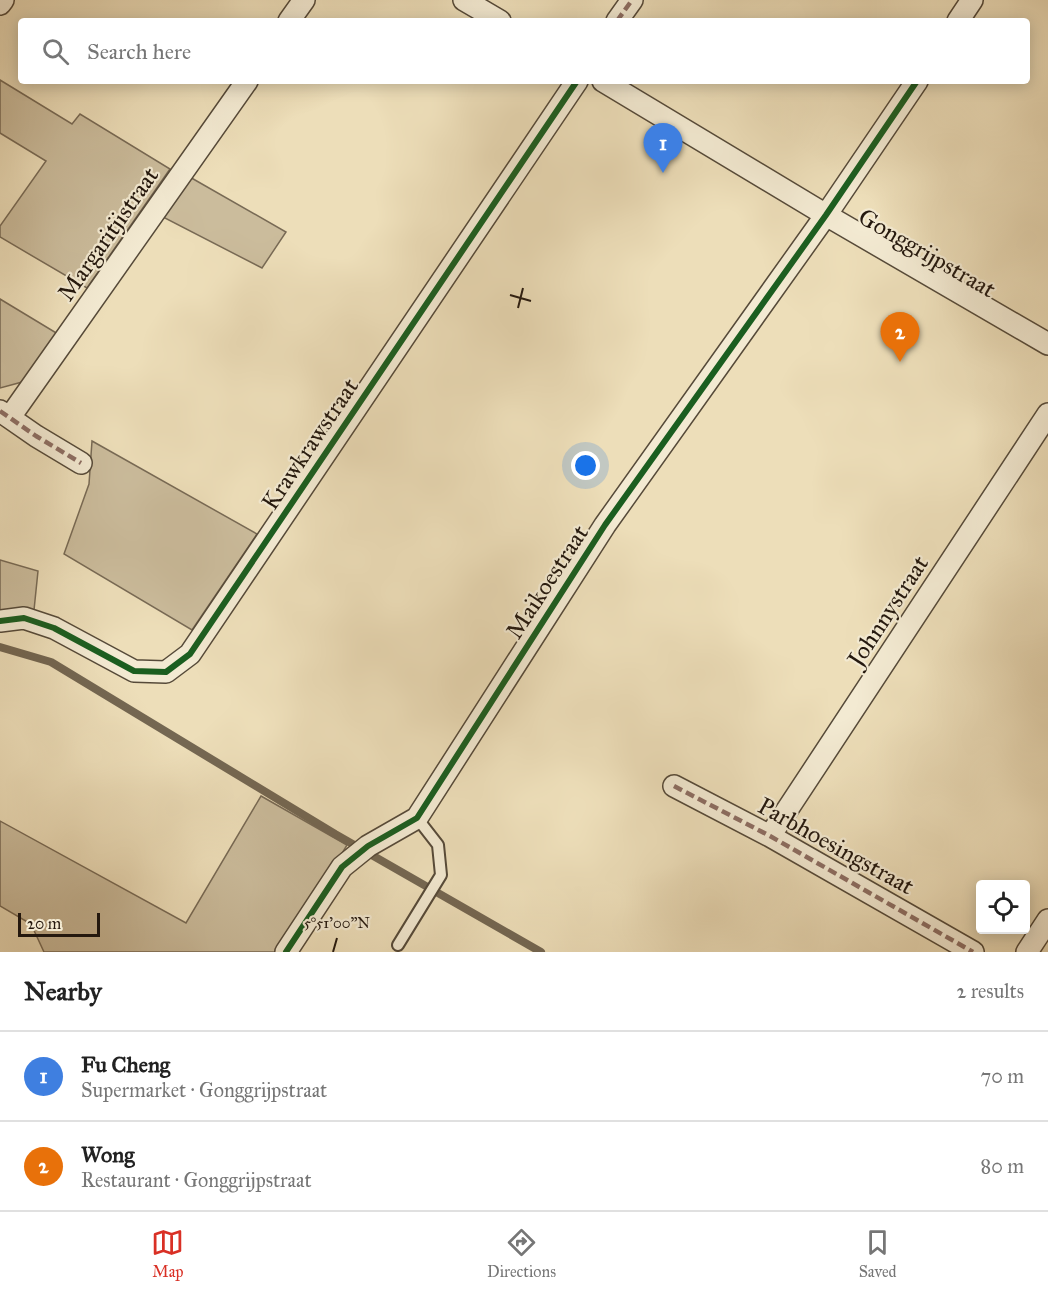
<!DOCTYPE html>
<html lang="en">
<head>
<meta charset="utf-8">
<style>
	:root { --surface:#fff; --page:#f2f2f2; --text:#222; --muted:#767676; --line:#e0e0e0; --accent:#d93025 }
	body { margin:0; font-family:"IM FELL Great Primer",serif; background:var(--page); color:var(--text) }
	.controls { position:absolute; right:18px; bottom:18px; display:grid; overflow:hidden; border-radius:6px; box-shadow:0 3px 15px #0003 }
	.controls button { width:54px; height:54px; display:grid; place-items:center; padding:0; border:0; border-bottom:2px solid var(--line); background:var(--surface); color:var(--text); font:30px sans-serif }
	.scale { position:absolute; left:18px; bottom:15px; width:82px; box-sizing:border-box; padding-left:6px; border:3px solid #24180e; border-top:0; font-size:16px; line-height:21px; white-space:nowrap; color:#24180e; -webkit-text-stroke:4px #f3ead2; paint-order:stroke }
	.you { position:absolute; left:586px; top:466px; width:21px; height:21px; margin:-15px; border:4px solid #fff; border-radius:50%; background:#1a73e8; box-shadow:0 0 0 9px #1a73e833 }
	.badge { display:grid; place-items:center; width:39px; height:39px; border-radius:50%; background:var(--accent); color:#fff; font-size:20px; font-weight:700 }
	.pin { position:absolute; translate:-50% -50px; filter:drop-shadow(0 2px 3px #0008) }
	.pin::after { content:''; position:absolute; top:32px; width:21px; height:18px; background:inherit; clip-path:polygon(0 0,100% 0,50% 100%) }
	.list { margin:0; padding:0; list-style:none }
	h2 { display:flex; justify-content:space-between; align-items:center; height:78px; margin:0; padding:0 24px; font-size:26px }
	h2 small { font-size:20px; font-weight:400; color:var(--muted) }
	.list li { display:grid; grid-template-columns:39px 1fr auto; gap:18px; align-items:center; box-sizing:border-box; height:90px; padding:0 24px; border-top:2px solid var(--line) }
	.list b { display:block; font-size:22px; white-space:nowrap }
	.list p { margin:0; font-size:20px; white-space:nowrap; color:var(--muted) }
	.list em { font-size:20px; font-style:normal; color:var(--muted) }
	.icon { flex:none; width:33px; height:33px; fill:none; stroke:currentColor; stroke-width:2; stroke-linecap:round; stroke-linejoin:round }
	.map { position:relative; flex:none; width:1048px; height:952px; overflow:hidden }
	.search { position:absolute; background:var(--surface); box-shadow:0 3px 15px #0003; left:18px; right:18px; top:18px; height:66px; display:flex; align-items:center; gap:15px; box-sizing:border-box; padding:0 21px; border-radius:6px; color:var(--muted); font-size:22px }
	.sheet { height:258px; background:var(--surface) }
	nav { display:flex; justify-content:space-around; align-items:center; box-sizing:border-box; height:84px; border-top:2px solid var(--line); background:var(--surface); font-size:16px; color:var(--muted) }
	nav a { display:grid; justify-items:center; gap:3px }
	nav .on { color:var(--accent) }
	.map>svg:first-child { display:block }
	.green { fill:#cbbc9c; stroke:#786a55; stroke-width:1.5 }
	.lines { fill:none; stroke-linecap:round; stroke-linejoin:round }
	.stream { stroke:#746752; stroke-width:8 }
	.service-casing { stroke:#564a39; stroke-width:14 }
	.minor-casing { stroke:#564a39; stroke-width:24 }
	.service { stroke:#f3ead2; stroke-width:10 }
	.minor { stroke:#f3ead2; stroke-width:21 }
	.quiet { stroke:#8d6e63; stroke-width:4.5; stroke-dasharray:9 4.5; stroke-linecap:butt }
	.cycleway-casing { stroke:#f3ead2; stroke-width:10 }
	.cycleway { stroke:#1b5e20; stroke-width:6 }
	.ticks { fill:none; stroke:#24180e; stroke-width:2 }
	.labels { text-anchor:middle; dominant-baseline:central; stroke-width:4.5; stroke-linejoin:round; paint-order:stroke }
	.street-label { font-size:24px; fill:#24180e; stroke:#f3ead2 }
	.ticks-label { font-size:15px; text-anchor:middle; fill:#24180e; stroke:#f3ead2; stroke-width:4.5; stroke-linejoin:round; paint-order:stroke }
</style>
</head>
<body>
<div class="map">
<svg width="1048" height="952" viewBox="0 0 1048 952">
	<rect width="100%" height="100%" fill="#eddeb9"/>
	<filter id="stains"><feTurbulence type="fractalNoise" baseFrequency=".00333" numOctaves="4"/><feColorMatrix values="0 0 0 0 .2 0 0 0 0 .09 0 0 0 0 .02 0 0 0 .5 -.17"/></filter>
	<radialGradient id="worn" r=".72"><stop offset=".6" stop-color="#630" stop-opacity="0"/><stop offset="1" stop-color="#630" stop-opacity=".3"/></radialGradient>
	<!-- green -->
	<path class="green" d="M0,80L72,124L80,114L170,169L87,288L0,237V226L46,161L0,133Z
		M188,176L286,232L262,268L161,216Z
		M0,299L58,334L22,382L0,388Z
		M92,441L257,534L192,630L64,554L89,484Z
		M0,560L38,571L34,610L0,612Z
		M261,796L347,845L284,952H44L31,924L0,906V821L186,923Z"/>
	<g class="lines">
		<!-- stream -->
		<path class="stream" d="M0,647L51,662L335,834L541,952"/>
		<!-- service casing -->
		<g class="service-casing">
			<path id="service" d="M398,945L441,875L438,845L417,818"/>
		</g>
		<!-- minor casing -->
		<g class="minor-casing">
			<path id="minor" d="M464,0L500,21
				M0,4L3,0
				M289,21L304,0
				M617,21L632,0
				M958,21L972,0
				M603,81L826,215L1048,344
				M0,411L36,436L81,463
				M10,417L247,81
				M0,621L24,618L54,628L134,671L166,672L190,654L577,81
				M674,786L770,836L973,952
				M770,836L1048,414
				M286,952L342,867L368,846L417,818L605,525L826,215L917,81
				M1027,952L1048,920"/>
		</g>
		<!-- service -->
		<use href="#service" class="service"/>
		<!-- minor -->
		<use href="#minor" class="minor"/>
		<!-- quiet -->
		<path class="quiet" d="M617,21L632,0
			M0,411L36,436L81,463
			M674,786L770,836L973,952"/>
		<!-- cycleway casing -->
		<g class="cycleway-casing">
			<path id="cycleway" d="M0,621L24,618L54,628L134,671L166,672L190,654L577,81
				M286,952L342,867L368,846L417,818L605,525L826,215L917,81"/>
		</g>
		<!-- cycleway -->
		<use href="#cycleway" class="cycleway"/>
	</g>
	<!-- ticks -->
	<path class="ticks" d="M510,295L531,301M518,308L523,288M333,952L337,938"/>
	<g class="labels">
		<!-- street labels -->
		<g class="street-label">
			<text transform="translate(108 234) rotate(-55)">Margaritjistraat</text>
			<text transform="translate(927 253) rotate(30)">Gonggrijpstraat</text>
			<text transform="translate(310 444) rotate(-56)">Krawkrawstraat</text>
			<text transform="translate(547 582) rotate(-57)">Maikoestraat</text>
			<text transform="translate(888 611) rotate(-57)">Johnnystraat</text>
			<text transform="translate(836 846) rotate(29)">Parbhoesingstraat</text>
		</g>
	</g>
	<g class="ticks-label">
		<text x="337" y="928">5°51'00"N</text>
	</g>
	<rect width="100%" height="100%" filter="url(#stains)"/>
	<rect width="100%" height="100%" fill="url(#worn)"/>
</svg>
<div class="controls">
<button><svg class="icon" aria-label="locate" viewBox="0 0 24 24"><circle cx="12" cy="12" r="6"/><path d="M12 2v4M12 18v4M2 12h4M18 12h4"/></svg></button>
</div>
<div class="scale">20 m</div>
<div class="you"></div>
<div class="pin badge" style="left:663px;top:173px;background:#3f7fe0">1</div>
<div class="pin badge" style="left:900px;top:362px;background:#e8710a">2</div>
<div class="search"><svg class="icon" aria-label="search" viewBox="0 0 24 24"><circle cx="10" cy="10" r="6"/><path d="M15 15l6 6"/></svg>Search here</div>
</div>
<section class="sheet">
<h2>Nearby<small>2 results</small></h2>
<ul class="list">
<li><span class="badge" style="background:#3f7fe0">1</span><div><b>Fu Cheng</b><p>Supermarket · Gonggrijpstraat</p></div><em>70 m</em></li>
<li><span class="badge" style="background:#e8710a">2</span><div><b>Wong</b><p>Restaurant · Gonggrijpstraat</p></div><em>80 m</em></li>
</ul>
</section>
<nav>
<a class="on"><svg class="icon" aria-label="map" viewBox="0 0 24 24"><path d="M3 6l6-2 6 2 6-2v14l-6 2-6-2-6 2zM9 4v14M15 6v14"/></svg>Map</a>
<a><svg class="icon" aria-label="directions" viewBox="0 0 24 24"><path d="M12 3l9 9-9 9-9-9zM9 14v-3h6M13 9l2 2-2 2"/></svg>Directions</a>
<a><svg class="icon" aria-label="saved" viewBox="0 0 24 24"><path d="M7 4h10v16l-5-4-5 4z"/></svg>Saved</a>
</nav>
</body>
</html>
